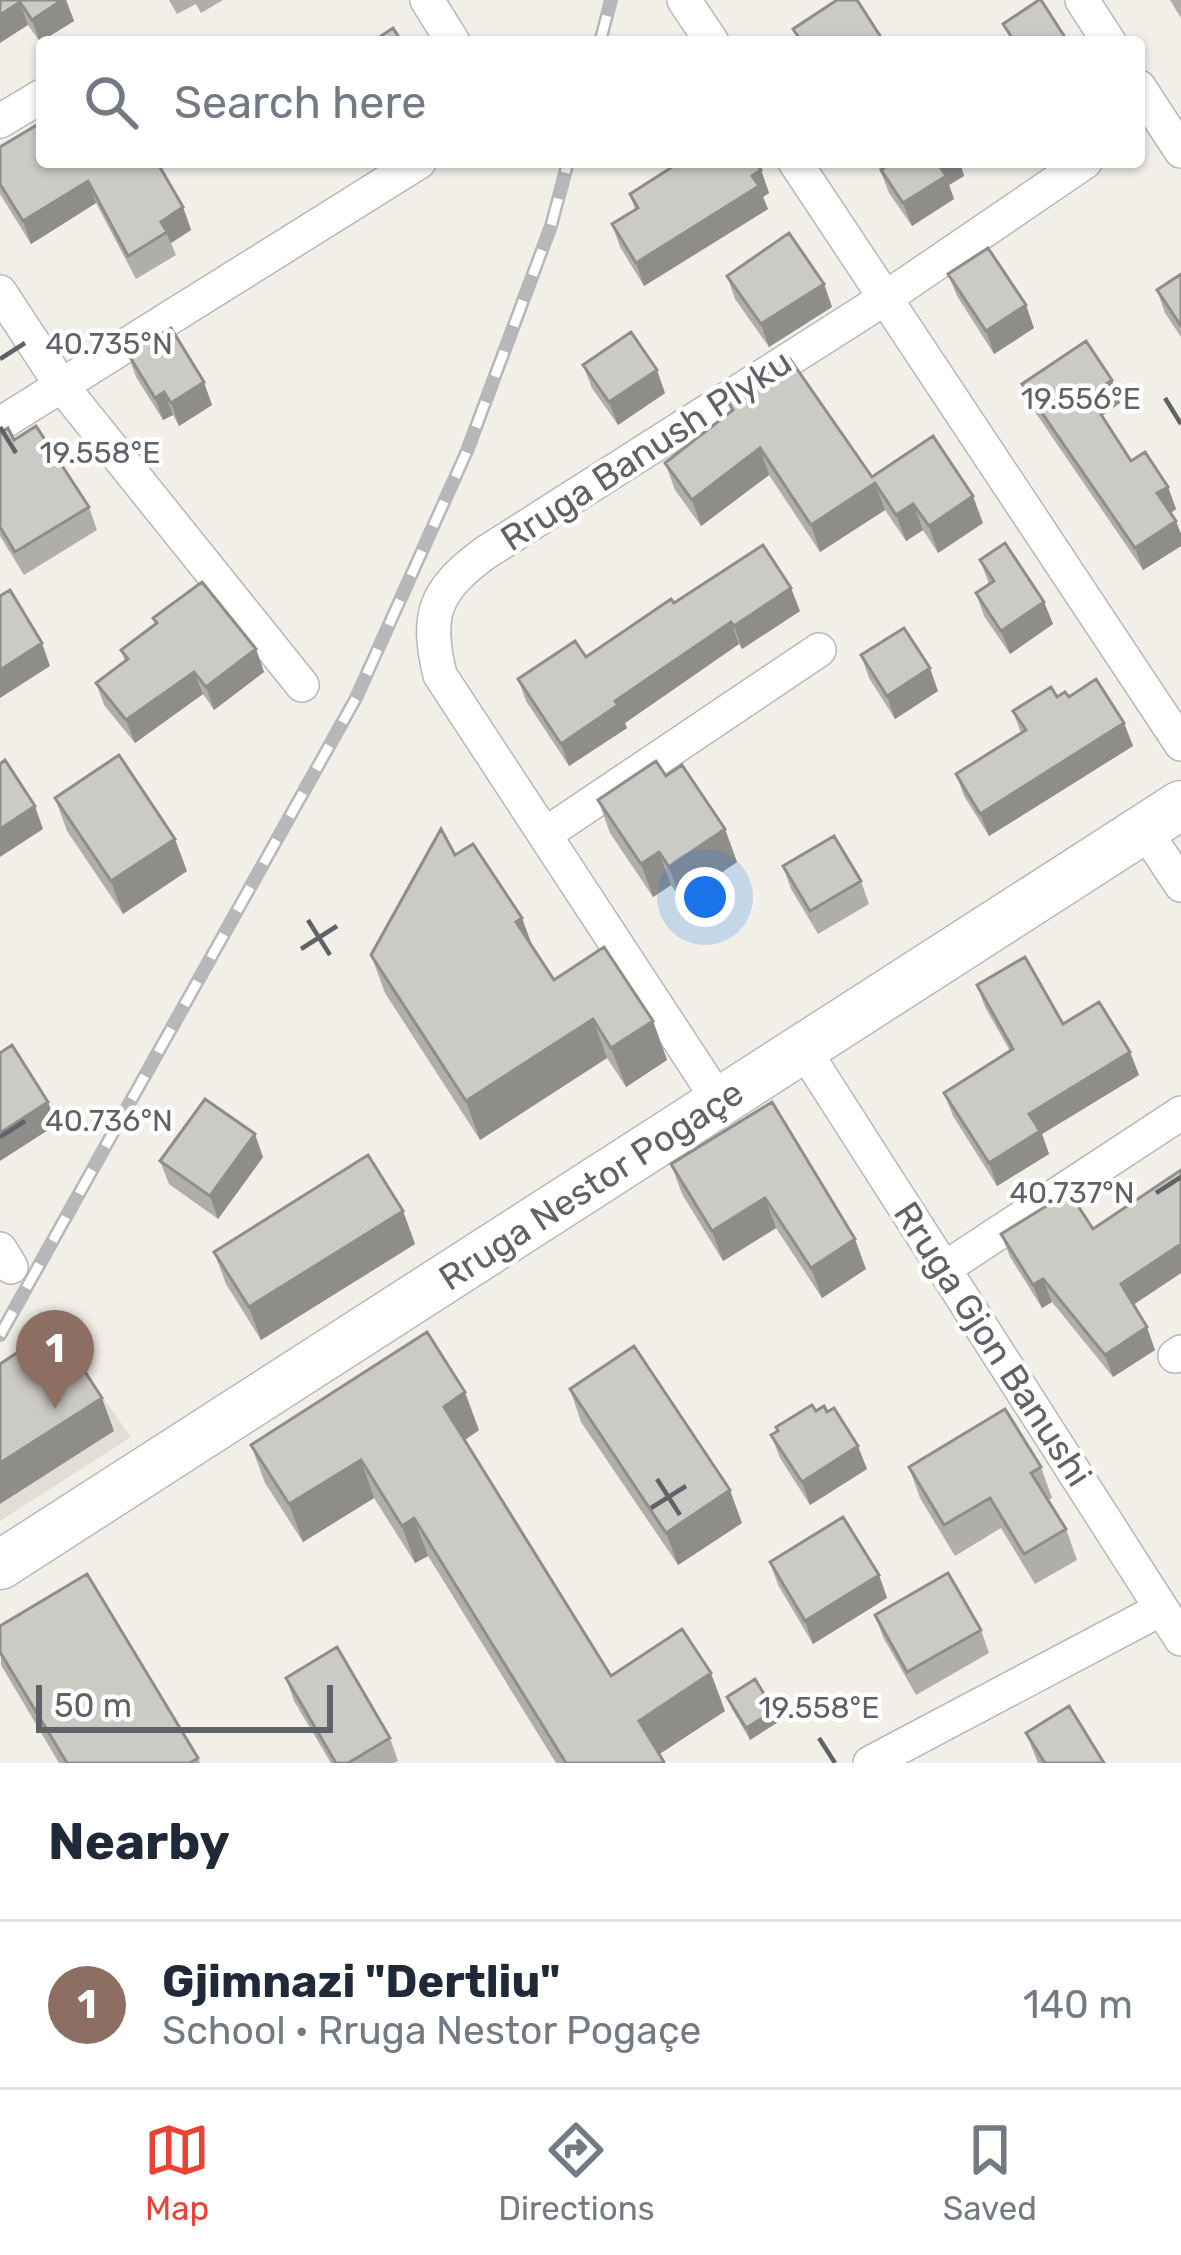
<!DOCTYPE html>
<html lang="en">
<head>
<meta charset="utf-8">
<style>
	:root { --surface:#fff; --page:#f6f6f7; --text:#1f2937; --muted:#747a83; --line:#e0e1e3; --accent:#ea4335 }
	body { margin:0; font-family:Rubik,sans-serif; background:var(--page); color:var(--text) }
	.scale { position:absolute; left:36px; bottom:30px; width:297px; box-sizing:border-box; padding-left:12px; border:6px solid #5f6368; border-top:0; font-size:33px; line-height:42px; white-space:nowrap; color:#5f6368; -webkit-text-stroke:9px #fff; paint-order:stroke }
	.you { position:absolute; left:705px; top:897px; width:42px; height:42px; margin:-30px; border:9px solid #fff; border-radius:50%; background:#1a73e8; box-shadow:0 0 0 18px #1a73e833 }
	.badge { display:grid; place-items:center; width:78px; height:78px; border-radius:50%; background:var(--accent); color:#fff; font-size:39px; font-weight:700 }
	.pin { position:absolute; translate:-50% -99px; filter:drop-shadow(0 3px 6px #0008) }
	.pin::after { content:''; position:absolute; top:63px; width:42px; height:36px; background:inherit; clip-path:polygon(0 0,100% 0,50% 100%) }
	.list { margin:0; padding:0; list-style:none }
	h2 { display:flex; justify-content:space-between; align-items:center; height:156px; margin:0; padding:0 48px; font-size:51px }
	h2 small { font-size:39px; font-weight:400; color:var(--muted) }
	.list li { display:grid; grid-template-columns:78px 1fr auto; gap:36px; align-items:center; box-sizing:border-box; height:168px; padding:0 48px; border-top:3px solid var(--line) }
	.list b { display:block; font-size:45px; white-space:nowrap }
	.list p { margin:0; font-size:39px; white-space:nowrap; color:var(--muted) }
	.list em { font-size:39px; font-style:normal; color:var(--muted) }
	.icon { flex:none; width:66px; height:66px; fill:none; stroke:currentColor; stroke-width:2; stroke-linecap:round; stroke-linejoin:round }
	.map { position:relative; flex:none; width:1181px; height:1763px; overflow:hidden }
	.search { position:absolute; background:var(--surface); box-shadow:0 3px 9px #0004; left:36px; right:36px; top:36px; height:132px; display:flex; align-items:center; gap:30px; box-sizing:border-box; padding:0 42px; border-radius:12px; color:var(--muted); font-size:45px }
	.sheet { height:324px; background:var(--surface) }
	nav { display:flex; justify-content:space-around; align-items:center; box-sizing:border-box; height:168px; border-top:3px solid var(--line); background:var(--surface); font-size:33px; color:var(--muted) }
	nav a { display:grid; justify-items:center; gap:6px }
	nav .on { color:var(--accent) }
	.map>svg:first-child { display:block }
	.education { fill:#e1ded6 }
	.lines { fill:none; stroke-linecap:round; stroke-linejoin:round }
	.street-casing { stroke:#b5b8bc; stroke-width:36 }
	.secondary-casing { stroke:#b6babf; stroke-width:51 }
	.street { stroke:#fff; stroke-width:33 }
	.secondary { stroke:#fff; stroke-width:48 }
	.rail-casing { stroke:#b6b7b8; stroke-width:14 }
	.rail { stroke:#fff; stroke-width:9; stroke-dasharray:27; stroke-linecap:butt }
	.wall { fill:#afaea9 }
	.shaded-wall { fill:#8f8d8a }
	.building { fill:#cccac5; stroke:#8f8d8a; stroke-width:3 }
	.ticks { fill:none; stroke:#5f6368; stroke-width:4.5 }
	.labels { text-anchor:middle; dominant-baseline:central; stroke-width:9; stroke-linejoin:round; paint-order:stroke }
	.street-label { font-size:36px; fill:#5f6368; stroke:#fff }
	.ticks-label { font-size:30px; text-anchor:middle; fill:#5f6368; stroke:#fff; stroke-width:9; stroke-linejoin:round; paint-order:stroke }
</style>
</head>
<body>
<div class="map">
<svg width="1181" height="1763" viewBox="0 0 1181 1763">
	<rect width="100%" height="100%" fill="#f1efe8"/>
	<!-- education -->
	<path class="education" d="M41,1310L131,1437L0,1521V1380Z"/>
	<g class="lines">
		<!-- street casing -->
		<g class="street-casing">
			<path id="street" d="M427,0L453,42
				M684,0L712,42
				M1082,0L1109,42
				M1139,87L1181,151
				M0,121L42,96
				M795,162L1181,744
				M0,292L61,385L302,685
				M0,424L419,162
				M1144,829L1181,885
				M547,833L819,650
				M804,1050L1181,1639
				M719,1101L440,675C425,614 435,590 485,553L887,297L1085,162
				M0,1249L11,1267
				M945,1268L1181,1113
				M1175,1356L1181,1352
				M870,1763L1161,1609"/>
		</g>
		<!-- secondary casing -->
		<g class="secondary-casing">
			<path id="secondary" d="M0,1565L1181,805"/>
		</g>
		<!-- street -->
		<use href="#street" class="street"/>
		<!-- secondary -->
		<use href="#secondary" class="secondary"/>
		<!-- rail casing -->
		<g class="rail-casing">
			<path id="rail" d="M600,42L611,0
				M0,1335L356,698L467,451L551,226L568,162"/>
		</g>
		<!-- rail -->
		<use href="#rail" class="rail"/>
	</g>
	<!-- wall -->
	<path class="wall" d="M0,0H66L74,21L40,42L28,25Z
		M169,0H223L201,13L196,4L177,14Z
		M1170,0H1181V18Z
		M0,147L42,162H161L158,164L183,207L191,230L171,243L176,255L136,279L96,203L31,244L0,194Z
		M677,162H756L761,170L769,193L763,197L768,209L644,286L620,247L612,224L635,209L630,194Z
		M877,162H960L964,176L949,185L954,199L912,226L889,193Z
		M948,274L1034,328L994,354L957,296Z
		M1181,274V337L1165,313L1157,290Z
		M727,276L824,284L832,307L769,347L735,299Z
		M128,354L212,405L179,426L173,415L163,420L136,377Z
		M583,365L665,393L618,425L592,388Z
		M1112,380L1120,403L1102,416L1131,461L1168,487L1176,509L1171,513L1181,534V546L1143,570L1031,406L1022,384Z
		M728,402L872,477L983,523L938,553L923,530L906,541L885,510L820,552L769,475L701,526L675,490L665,463L731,411Z
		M0,433L14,440L89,507L97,530L24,575L0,536Z
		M980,560L1044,602L1053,624L1010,654L984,616L976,593L989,584Z
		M674,603L800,611L742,649L739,644L625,723L627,728L569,766L526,701L518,679L586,657Z
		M153,618L256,649L264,672L214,710L203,694L135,743L104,705L96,683L125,661L121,650L156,624Z
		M861,655L938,691L895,719L869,678Z
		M1057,697H1069L1124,723L1133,746L989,836L964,796L956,774L1021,733L1013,711Z
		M666,776L725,829L737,862L681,900L671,885L653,897L610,833L598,800Z
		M55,798L187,871L123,914L67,831Z
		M455,855L522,918L533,948L554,980L653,1021L667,1060L626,1087L607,1058L480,1140L385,993L371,955Z
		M783,866L861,881L869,904L818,934L791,889Z
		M977,985L1063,1024L1130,1052L1139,1075L1042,1134L1049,1154L997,1186L953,1116L944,1093L1010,1051L985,1007Z
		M772,1102L866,1269L822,1298L776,1228L723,1261L682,1194L671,1164Z
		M263,1157L218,1219L169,1184L160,1161Z
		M1181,1170V1273L1134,1304L1155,1350L1113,1377L1052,1302L1042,1308L1010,1257L1001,1234L1093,1229Z
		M403,1211L415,1244L261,1340L226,1284L214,1252Z
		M570,1389L742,1523L678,1565L581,1422Z
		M816,1411L827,1412L867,1469L810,1505L780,1458L771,1435Z
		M479,1430L464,1440L611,1676L725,1711L659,1754L664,1763H556L428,1556L415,1563L374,1498L303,1542L265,1483L251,1445Z
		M909,1467H1041L1052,1498L1048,1500L1066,1529L1077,1560L1035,1584L1001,1528L955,1556L920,1498Z
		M770,1562L879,1575L887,1598L813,1644L778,1585Z
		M875,1615L981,1630L989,1653L916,1695L883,1637Z
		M0,1626L198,1758L200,1763H59L1,1665Z
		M286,1678L390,1738L398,1761L394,1763H331L294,1701Z
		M727,1697L778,1722L750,1740L732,1709Z
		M1026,1733L1104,1763H1038Z"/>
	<!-- shaded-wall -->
	<path class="shaded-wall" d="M62,0H66L74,21L40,42L32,20Z
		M20,2L28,25L0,43V15Z
		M941,162H960L964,176L949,185L954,199L912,226L903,203Z
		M761,170L769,193L763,197L768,209L644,286L636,263Z
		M88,181L96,203L31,244L23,221Z
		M183,207L191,230L171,243L161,222Z
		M824,284L832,307L769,347L761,324Z
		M1026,305L1034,328L994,354L986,331Z
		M657,370L665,393L618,425L609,402Z
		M1112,380L1120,403L1097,419L1089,396Z
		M204,382L212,405L179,426L171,403Z
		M164,392L173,415L163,420L155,398Z
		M760,448L769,475L701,526L692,500Z
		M875,483L885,510L820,552L811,525Z
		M1168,487L1176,509L1166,516L1157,493Z
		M973,496L983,523L938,553L929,526Z
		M913,504L923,530L906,541L896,515Z
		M1176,521L1181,534V546L1143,570L1135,548Z
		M791,588L800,611L742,649L734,626Z
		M1044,602L1053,624L1010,654L1001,631Z
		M731,622L739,644L625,723L627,728L569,766L561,744L615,701Z
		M42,643L50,666L0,698V670Z
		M256,649L264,672L214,710L206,687Z
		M930,668L938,691L895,719L887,696Z
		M194,672L203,694L135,743L126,720Z
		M1124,723L1133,746L989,836L980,814Z
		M35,806L43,829L0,857V829Z
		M725,829L737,862L681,900L669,867Z
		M175,839L187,871L123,914L111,881Z
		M659,852L671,885L653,897L641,864Z
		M522,918L536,957L516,922Z
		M593,1019L607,1058L480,1140L466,1101Z
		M653,1021L667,1060L626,1087L611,1048Z
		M1130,1052L1139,1075L1042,1134L1049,1154L997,1186L989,1163L1029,1114Z
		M48,1102L56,1125L0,1161V1133Z
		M255,1134L263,1157L218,1219L210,1196Z
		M765,1198L776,1228L723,1261L712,1231Z
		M403,1211L415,1244L261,1340L249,1307Z
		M855,1239L866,1269L822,1298L811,1268Z
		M1181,1244V1273L1130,1307L1121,1284Z
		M1043,1279L1052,1302L1042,1308L1033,1285Z
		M1147,1327L1155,1350L1113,1377L1105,1355Z
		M465,1392L479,1430L458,1445L444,1407Z
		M102,1398L114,1431L0,1504V1463Z
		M858,1446L867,1469L810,1505L802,1482Z
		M361,1460L374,1498L303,1542L289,1504Z
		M730,1490L742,1523L678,1565L666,1533Z
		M414,1518L428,1556L415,1563L402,1526Z
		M879,1575L887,1598L813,1644L805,1621Z
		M711,1673L725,1711L652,1759L639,1721Z
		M774,1711L778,1722L750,1740L746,1728Z"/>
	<!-- building -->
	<path class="building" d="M0,0H62L32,20L20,2L0,15Z
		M837,0H857L884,42H802L793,29Z
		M1039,0H1041L1068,42H1015L1003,24Z
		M393,28L402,42H372Z
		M42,122V162H157L183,207L161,222L167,232L128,256L88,181L23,221L0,184V147Z
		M680,162H756L761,170L752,176L759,186L636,263L612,224L638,208L630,194Z
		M882,162H941L938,164L946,176L903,203L881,170L885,167Z
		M789,233L824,284L761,324L727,276Z
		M988,248L1026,305L986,331L948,274Z
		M1181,274V326L1157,290Z
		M171,328L204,382L171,403L164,392L155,398L128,354Z
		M631,332L657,370L609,402L583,365Z
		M1086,341L1112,380L1089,396L1131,461L1145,452L1168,487L1157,493L1176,521L1135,548L1022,384Z
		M790,359L872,477L933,436L973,496L929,526L913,504L896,515L875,483L811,525L760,448L692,500L665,463L733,410L728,402Z
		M36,426L89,507L15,552L0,527V433L8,428L14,440Z
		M1005,543L1044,602L1001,631L976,593L994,581L980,560Z
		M763,545L791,588L734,626L731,622L615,701L618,705L561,744L518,679L575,641L586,657L671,599L674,603Z
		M202,582L256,649L206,687L194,672L126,720L96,683L128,659L121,650L157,623L153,618Z
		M10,590L42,643L0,670V596Z
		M904,628L930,668L887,696L861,655Z
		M1096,679L1124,723L980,814L956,774L1026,730L1013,711L1051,687L1057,697L1065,692L1069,697Z
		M119,755L175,839L111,881L55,798Z
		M5,760L35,806L0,829V764Z
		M656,761L666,776L682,765L725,829L669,867L659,852L641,864L598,800Z
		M441,829L455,855L473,844L522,918L516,922L554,980L604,947L653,1021L611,1048L593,1019L466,1101L371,955Z
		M834,836L861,881L810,911L783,866Z
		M1025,957L1063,1024L1099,1002L1130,1052L1029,1114L1040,1131L989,1163L944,1093L1013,1049L977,985Z
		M12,1045L48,1102L0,1133V1053Z
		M205,1099L255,1134L210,1196L160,1161Z
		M772,1102L855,1239L811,1268L765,1198L712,1231L671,1164Z
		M368,1155L403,1211L249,1307L214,1252Z
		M1181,1170V1244L1121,1284L1147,1327L1105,1355L1043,1279L1033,1285L1001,1234L1069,1192L1093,1229Z
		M56,1327L102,1398L0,1463V1364Z
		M427,1332L465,1392L444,1407L611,1676L682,1629L711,1673L639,1721L664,1762L663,1763H566L414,1518L402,1526L361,1460L289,1504L251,1445Z
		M634,1346L730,1490L666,1533L570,1389Z
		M812,1405L816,1411L824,1406L827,1412L834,1408L858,1446L802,1482L771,1435L778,1431L776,1427Z
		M1005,1409L1041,1467L1031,1473L1066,1529L1024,1554L990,1498L944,1525L909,1467Z
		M843,1517L879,1575L805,1621L770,1562Z
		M948,1573L981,1630L907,1672L875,1615Z
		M87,1574L198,1758L190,1763H67L0,1652V1626Z
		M337,1647L390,1738L348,1763H336L286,1678Z
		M755,1679L774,1711L746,1728L727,1697Z
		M1069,1706L1104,1763H1045L1026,1733Z"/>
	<!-- ticks -->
	<path class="ticks" d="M0,359L25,343M1165,398L1181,424M0,427L16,453M308,920L330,955M301,949L337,926M0,1137L25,1121M1156,1193L1181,1177M657,1479L680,1515M651,1508L686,1486M819,1738L835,1763"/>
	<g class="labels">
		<!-- street labels -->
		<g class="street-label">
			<text transform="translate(646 450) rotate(-33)">Rruga Banush Plyku</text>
			<text transform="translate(591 1185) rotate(-33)">Rruga Nestor Pogaçe</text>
			<text transform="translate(993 1344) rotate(57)">Rruga Gjon Banushi</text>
		</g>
	</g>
	<g class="ticks-label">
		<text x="109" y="354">40.735°N</text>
		<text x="1081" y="409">19.556°E</text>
		<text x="100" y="463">19.558°E</text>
		<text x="109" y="1131">40.736°N</text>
		<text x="1072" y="1203">40.737°N</text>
		<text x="819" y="1718">19.558°E</text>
	</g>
</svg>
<div class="scale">50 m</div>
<div class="you"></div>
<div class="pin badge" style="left:55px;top:1409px;background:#8d6e63">1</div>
<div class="search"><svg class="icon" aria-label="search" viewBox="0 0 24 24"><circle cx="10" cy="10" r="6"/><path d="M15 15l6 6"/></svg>Search here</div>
</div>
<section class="sheet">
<h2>Nearby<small></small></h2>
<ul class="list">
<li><span class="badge" style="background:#8d6e63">1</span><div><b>Gjimnazi &quot;Dertliu&quot;</b><p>School · Rruga Nestor Pogaçe</p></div><em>140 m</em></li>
</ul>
</section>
<nav>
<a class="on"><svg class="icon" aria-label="map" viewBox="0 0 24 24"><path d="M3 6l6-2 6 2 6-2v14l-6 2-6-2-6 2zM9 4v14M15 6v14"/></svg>Map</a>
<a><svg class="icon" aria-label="directions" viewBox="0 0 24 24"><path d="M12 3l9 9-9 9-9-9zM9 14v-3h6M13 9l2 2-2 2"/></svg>Directions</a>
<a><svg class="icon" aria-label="saved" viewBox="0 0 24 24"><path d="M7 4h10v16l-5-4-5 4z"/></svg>Saved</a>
</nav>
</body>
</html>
